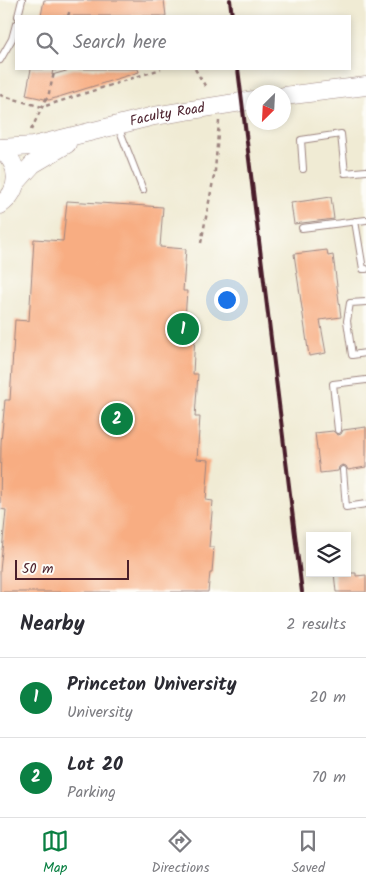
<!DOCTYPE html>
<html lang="en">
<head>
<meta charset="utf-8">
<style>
	:root { --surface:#fff; --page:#f2f2f3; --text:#2b2b33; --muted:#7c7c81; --line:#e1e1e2; --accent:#0b8043 }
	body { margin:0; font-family:Kalam,sans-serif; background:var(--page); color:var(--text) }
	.controls { position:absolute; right:15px; bottom:15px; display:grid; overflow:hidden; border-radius:0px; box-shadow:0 2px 8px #0003 }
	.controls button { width:45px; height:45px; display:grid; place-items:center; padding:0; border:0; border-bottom:1px solid var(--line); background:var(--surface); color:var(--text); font:25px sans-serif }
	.compass { position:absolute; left:246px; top:85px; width:45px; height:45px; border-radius:50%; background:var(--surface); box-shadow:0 2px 8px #0003; rotate:204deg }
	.scale { position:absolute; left:15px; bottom:12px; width:114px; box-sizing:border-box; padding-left:5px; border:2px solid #4a1f2b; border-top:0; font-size:14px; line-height:18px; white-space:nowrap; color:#4a1f2b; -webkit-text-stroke:4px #fdfcf7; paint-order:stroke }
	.you { position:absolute; left:226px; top:299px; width:18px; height:18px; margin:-12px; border:4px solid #fff; border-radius:50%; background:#1a73e8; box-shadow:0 0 0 8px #1a73e833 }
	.badge { display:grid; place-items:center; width:32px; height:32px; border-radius:50%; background:var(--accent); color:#fff; font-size:16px; font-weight:700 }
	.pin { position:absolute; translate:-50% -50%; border:2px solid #fff; box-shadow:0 1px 5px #0006 }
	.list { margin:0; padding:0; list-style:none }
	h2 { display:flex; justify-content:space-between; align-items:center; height:65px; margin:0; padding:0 20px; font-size:21px }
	h2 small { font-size:16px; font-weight:400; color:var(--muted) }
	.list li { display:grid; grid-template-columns:32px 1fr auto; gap:15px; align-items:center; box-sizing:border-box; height:80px; padding:0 20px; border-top:1px solid var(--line) }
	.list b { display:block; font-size:19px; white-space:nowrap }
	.list p { margin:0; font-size:16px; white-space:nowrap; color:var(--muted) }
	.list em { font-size:16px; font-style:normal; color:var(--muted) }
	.icon { flex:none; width:28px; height:28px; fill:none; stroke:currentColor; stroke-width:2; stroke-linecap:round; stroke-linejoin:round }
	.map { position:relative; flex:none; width:366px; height:592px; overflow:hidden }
	.search { position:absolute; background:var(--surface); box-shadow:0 2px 8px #0003; left:15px; right:15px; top:15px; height:55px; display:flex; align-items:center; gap:12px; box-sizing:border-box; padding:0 18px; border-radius:0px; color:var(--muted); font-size:19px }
	.sheet { height:225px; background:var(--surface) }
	nav { display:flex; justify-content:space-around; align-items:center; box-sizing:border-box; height:70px; border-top:1px solid var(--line); background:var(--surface); font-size:14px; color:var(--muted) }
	nav a { display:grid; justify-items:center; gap:2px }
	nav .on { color:var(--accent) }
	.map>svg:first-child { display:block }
	.building { fill:#f8ad82 }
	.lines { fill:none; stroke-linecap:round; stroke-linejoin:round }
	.lane-casing { stroke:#9d8580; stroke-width:8 }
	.secondary-casing { stroke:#9d8580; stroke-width:19 }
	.path { stroke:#9d8580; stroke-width:2.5; stroke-dasharray:4 4; stroke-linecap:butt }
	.lane { stroke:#fff; stroke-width:6 }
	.secondary { stroke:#fff; stroke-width:18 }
	.rail { stroke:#4a1f2b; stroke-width:4 }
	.labels { text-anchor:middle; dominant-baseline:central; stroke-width:5; stroke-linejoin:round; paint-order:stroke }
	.street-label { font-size:14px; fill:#4a1f2b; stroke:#fdfcf7 }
</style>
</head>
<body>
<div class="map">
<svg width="366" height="592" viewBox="0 0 366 592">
	<rect width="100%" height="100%" fill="#fdfcf7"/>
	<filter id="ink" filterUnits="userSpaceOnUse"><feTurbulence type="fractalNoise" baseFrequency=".02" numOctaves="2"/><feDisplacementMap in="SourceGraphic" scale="10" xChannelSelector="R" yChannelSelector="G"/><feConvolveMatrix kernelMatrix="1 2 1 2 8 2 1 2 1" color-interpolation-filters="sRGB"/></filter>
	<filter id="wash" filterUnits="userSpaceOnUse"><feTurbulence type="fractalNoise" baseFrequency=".0096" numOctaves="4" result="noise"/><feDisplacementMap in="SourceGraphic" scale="20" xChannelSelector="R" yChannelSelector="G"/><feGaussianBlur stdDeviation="1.12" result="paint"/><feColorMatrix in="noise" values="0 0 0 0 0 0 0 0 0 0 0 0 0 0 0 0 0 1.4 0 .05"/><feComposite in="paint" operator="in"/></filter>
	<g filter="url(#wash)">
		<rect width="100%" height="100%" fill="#f0ebd4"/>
		<g id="blocks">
			<!-- building -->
			<path class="building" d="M44,0H164L166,16H41Z
				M31,69H53L52,75L73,69H138L139,72L49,100L26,95Z
				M331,197L334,219L294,224L291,203Z
				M67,201L163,207L160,247L186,249L183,291H187L184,332L195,333L193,374H198L195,417H200L197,459L209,460L206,500L213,501L209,547H214L212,573H210L208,592H0V571L6,510L0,509L1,442L5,400H10L15,320L29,321L34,239L63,241Z
				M327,250L328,256L333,255L341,317L320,320L326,353L309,356L294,254Z
				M366,427V467L348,470L346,466L342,465L339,467L338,471L320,473L315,433L333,431L338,435L341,434L343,430Z
				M334,573H356V576L366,575V592H336Z"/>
		</g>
	</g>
	<g filter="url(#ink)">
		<use href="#blocks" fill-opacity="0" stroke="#9d8580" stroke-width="1"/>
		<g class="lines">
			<!-- lane casing -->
			<g class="lane-casing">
				<path id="lane" d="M18,16L22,0
					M0,60L12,39L16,24
					M118,126L143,190
					M303,169L301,140L341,134L345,173L366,171
					M355,221L363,269H366
					M302,228L366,220
					M366,302L350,303L347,321L352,355L366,353
					M338,430L333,384L366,380
					M343,470L346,507L366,504"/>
			</g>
			<!-- secondary casing -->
			<g class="secondary-casing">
				<g id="secondary">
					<path d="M284,96L366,86"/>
					<path id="s1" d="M0,148L33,146L154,116L254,100"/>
					<path d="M0,149C21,164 21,191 0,205"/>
					<path d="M16,183L33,164L67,144"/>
				</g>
			</g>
			<!-- path -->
			<path class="path" d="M68,16L70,10
				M195,69L207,89
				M0,95L42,107L161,69
				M31,130L49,93L55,69
				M201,243L215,171L219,121"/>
			<!-- lane -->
			<use href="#lane" class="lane"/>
			<!-- secondary -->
			<use href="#secondary" class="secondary"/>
			<!-- rail -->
			<path class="rail" d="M230,0L232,16
				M238,69L302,592"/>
		</g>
	</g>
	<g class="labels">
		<!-- street labels -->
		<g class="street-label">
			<text stroke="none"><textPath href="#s1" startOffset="171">Faculty Road</textPath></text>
		</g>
	</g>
</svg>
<div class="controls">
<button><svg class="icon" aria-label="layers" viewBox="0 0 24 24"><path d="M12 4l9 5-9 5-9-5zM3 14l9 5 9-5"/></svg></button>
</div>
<svg class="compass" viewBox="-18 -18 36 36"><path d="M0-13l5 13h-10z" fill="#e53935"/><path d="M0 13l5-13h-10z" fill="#7c7c81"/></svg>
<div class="scale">50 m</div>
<div class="you"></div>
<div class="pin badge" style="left:183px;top:329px">1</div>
<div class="pin badge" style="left:117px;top:419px">2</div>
<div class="search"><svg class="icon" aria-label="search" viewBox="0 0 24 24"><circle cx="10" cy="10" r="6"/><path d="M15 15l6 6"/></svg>Search here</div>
</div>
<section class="sheet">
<h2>Nearby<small>2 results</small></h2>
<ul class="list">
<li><span class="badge">1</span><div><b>Princeton University</b><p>University</p></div><em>20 m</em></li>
<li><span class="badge">2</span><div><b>Lot 20</b><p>Parking</p></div><em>70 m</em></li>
</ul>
</section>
<nav>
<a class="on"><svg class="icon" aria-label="map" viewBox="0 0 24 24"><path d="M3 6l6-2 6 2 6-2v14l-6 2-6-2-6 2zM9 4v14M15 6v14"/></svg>Map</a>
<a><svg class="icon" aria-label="directions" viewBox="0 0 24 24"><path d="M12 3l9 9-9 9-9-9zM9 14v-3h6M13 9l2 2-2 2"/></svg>Directions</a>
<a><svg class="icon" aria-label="saved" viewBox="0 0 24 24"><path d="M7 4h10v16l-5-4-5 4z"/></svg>Saved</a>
</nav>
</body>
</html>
